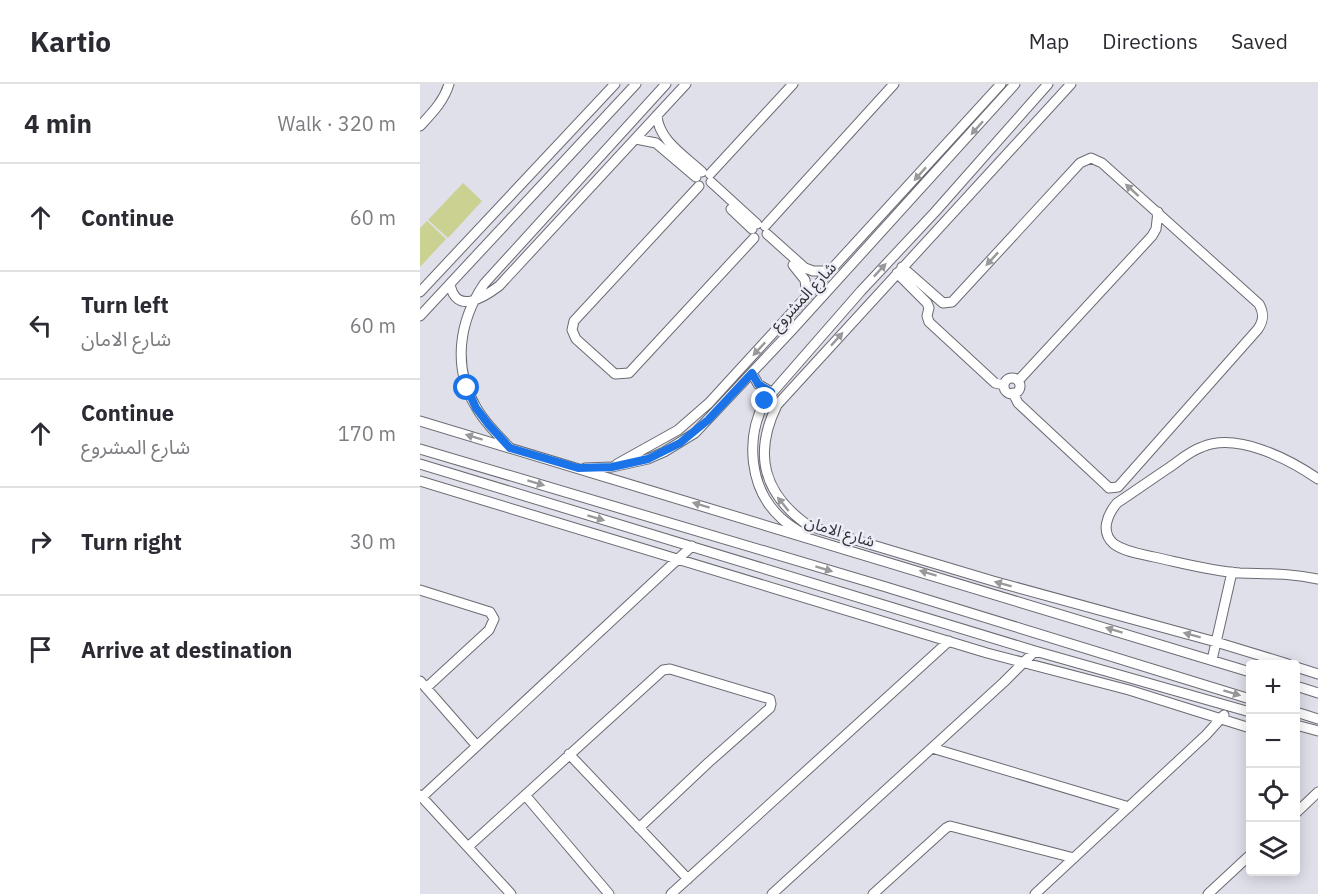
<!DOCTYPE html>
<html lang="en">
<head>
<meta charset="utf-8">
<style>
	:root { --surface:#fff; --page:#f7f7f7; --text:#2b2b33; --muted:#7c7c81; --line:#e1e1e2 }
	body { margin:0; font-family:"IBM Plex Sans","Noto Sans Arabic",sans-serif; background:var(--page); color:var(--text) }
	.controls { position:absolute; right:18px; bottom:18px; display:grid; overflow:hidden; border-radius:6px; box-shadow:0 3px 15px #0003 }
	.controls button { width:54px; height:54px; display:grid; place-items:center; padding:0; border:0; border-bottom:2px solid var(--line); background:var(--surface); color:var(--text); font:30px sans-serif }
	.stop { position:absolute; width:18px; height:18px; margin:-14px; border:4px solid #1a73e8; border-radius:50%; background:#fff }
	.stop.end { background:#1a73e8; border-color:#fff; box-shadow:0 2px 6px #0008 }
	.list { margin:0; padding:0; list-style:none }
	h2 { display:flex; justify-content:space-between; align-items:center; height:78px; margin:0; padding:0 24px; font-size:26px }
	h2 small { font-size:20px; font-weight:400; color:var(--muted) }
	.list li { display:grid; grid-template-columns:39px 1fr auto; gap:18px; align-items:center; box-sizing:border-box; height:108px; padding:0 24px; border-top:2px solid var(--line) }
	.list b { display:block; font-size:22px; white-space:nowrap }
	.list p { margin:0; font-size:20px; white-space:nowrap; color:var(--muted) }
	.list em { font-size:20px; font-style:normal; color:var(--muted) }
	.icon { flex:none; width:33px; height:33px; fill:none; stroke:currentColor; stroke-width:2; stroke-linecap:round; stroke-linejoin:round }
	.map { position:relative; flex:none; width:898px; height:810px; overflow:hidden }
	header { display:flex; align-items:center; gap:36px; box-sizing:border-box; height:84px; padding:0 30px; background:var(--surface); border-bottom:2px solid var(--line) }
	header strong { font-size:28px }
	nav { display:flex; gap:33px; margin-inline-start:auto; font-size:21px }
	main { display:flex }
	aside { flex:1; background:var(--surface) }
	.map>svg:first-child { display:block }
	.green { fill:#cbd191 }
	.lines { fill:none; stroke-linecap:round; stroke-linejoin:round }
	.minor-casing { stroke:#6a6b73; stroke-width:11 }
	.minor { stroke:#fff; stroke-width:9 }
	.oneway { fill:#99999b }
	.route { stroke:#1a73e8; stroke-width:8 }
	.labels { text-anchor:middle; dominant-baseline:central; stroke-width:5; stroke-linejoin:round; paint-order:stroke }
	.street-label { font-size:16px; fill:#333337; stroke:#ecedf7 }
</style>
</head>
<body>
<header>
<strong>Kartio</strong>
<nav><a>Map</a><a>Directions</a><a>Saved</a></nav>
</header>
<main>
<aside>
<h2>4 min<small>Walk · 320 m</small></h2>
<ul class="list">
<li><svg class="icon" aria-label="ahead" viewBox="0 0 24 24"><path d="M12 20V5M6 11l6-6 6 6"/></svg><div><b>Continue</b></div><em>60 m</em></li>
<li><svg class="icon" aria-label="left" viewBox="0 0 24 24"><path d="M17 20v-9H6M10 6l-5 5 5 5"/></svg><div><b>Turn left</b><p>شارع الامان</p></div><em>60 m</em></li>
<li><svg class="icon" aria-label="ahead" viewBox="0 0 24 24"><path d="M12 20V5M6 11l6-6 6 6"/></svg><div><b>Continue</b><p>شارع المشروع</p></div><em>170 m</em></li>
<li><svg class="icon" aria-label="right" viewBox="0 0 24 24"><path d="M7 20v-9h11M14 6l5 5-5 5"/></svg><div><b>Turn right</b></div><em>30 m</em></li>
<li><svg class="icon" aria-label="arrive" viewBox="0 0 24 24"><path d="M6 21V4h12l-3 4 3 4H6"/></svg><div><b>Arrive at destination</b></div></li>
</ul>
</aside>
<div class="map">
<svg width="898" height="810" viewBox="0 0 898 810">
	<rect width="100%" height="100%" fill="#dfe0ea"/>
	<!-- green -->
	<path class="green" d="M43,99L62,117L28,154L8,136Z
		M7,137L26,155L0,183V144Z"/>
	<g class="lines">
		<!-- minor casing -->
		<g class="minor-casing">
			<path id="minor" d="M651,0L357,321C333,370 343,410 389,442L573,497L796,558L868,580
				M237,31C238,56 265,72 282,88
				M0,42C12,29 24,17 29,0
				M216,55L236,59L276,93
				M290,90L373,0
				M291,98L337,140
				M279,102L154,237L152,246L156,255L195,290L209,289L334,154
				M311,125L332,145
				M345,142L474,0
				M347,150L385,184L393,187H410
				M373,181L385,196L387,212
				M482,183L523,219L532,218L660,79L671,74L682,79L839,220C844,229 844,236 838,245L698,403L689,404L686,401L598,319L593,309
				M477,189L507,219L509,224L507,232L509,238L575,299L584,301
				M30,200C36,231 63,214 79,202L266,0
				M0,208L195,0
				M0,232L216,0
				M332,289L338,300L351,308
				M584 302a8 8 0 1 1 16 0a8 8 0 1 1-16 0Z
				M598,297L732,152L736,145L738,128
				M0,337L830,588
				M89,363C77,350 64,338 56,323C32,283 39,237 64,200L246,0
				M0,365L466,503L830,615
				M0,380L615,567L830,628
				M197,380L258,346L289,319L581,0
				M165,384L192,383L228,375L244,368L275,349L373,245L595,0
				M898,395C869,375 817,348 782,363C770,367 760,376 750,383C732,395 715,407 697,419C687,431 680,448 694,460C705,468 721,470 734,473C762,479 791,487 820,489C847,490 870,489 898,495
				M0,397L567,569L709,606L830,644
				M380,448C374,444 367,440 361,434C329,405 325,354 345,317L441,207L515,128L628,0
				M0,506L70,528L74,535L69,546L6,604
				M792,576L812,488
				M876,583L898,590
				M0,597L57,662
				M876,602L898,609
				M876,628L898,635
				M876,641L898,647
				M512,664L709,723
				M149,670L268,795
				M0,711L91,810
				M105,711L189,810
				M2,713L272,462
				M876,729L898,708
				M49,762L243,586L250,585L350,615L351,620L350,624L289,678L219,744
				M251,810L529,557
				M352,810L584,598L615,567
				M453,810L526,744L530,742L654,774
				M615,810L786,651L804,631
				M788,810L830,771"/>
		</g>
		<!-- minor -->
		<use href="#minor" class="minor"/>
	</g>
	<!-- one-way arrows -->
	<defs><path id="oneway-solid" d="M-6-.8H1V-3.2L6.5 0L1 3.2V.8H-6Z" transform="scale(1.5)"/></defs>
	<g class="oneway">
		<use href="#oneway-solid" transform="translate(557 44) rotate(132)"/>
		<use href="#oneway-solid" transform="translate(500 90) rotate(132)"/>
		<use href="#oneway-solid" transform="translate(712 106) rotate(-138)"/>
		<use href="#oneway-solid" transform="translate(572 175) rotate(133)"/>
		<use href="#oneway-solid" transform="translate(460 186) rotate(-47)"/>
		<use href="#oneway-solid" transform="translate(417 255) rotate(-48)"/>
		<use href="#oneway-solid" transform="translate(339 265) rotate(133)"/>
		<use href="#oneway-solid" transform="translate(54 353) rotate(-163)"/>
		<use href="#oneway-solid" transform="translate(116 399) rotate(17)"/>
		<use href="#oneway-solid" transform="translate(363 420) rotate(-129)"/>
		<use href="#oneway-solid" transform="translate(281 421) rotate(-163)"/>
		<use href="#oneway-solid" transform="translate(176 434) rotate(17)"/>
		<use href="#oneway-solid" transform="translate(404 485) rotate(17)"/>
		<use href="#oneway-solid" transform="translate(508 489) rotate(-163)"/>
		<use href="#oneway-solid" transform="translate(583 500) rotate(-165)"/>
		<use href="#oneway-solid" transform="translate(694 546) rotate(-163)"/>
		<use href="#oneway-solid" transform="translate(772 551) rotate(-165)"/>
		<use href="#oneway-solid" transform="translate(812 609) rotate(17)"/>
	</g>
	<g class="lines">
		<!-- route -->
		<path class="route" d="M47,304L56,324L69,341L90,364L158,384L192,383L228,375L260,359L288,336L332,289L338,300L351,308L345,317"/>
	</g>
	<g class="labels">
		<!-- street labels -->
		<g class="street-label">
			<text transform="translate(383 212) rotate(-47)">شارع المشروع</text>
			<text transform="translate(420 447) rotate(17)">شارع الامان</text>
		</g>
	</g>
</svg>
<div class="controls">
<button>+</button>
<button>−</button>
<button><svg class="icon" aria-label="locate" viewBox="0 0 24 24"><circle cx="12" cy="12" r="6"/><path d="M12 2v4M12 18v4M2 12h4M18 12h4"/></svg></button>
<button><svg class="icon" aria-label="layers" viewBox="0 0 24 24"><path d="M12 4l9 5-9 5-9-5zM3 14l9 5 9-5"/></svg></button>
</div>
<div class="stop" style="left:47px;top:304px"></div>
<div class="stop end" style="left:345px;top:317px"></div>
</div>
</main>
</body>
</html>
